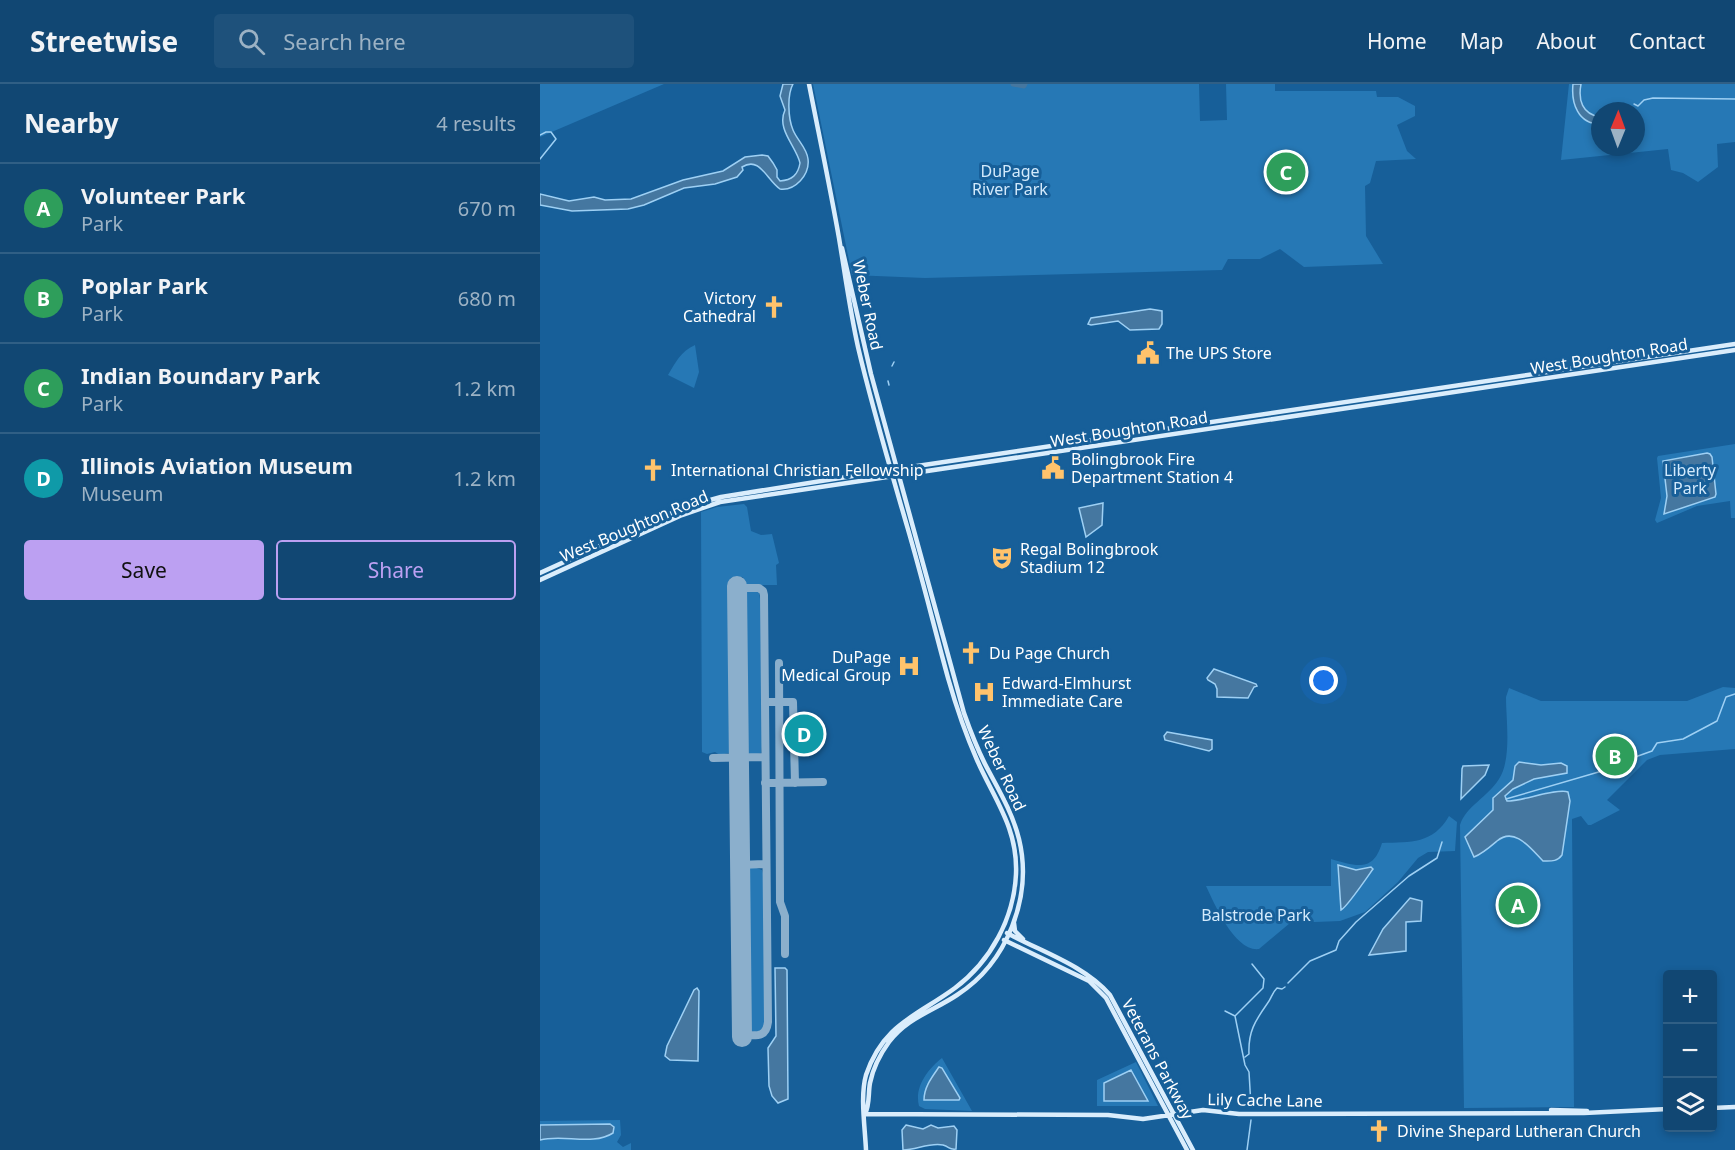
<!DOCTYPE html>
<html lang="en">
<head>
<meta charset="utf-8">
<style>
	:root { --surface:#114773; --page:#1e517b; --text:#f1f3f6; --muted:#9cb2c4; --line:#305f85; --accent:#bca0f2 }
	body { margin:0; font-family:"Noto Sans",sans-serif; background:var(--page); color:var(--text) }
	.controls { position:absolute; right:18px; bottom:18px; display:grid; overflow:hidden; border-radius:6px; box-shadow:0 3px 9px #0003 }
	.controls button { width:54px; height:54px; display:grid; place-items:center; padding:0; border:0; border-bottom:2px solid var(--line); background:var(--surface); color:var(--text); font:30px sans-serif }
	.compass { position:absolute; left:1051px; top:18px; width:54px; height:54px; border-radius:50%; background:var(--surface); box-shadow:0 3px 9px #0003; rotate:1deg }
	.you { position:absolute; left:784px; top:597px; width:21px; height:21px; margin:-15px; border:4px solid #fff; border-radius:50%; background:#1a73e8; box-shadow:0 0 0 9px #1a73e833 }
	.badge { display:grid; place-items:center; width:39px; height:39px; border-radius:50%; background:var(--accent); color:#fff; font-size:20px; font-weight:700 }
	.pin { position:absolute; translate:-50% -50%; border:3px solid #fff; box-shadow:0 2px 6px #0006 }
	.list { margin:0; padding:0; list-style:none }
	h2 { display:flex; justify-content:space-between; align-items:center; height:78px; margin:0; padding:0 24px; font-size:26px }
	h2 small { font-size:20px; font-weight:400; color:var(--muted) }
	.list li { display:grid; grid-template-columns:39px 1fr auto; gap:18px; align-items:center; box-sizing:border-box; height:90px; padding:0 24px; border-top:2px solid var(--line) }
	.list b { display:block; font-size:22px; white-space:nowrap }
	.list p { margin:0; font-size:20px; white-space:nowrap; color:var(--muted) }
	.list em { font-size:20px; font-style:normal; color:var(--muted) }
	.actions { display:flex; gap:12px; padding:18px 24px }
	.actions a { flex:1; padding:14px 0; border:2px solid var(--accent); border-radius:6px; text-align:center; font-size:21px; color:var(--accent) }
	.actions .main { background:var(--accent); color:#111 }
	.icon { flex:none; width:33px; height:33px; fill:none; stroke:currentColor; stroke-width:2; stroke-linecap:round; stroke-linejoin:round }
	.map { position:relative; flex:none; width:1195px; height:1066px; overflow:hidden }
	header { display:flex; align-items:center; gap:36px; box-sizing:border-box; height:84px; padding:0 30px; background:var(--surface); border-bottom:2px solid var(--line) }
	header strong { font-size:28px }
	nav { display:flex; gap:33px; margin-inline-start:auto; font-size:21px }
	.search { width:420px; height:54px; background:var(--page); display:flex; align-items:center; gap:15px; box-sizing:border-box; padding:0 21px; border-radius:6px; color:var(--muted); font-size:22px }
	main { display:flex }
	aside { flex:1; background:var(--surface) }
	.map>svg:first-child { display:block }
	.green { fill:#2678b5; fill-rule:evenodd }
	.water { fill:#4577a0; stroke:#9ed0f4; stroke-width:1.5 }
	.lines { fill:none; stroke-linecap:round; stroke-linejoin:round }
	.stream { stroke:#9ed0f4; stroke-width:1.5 }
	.river { stroke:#4577a0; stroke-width:5 }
	.taxiway { stroke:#8bafcc; stroke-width:8 }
	.runway { stroke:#8bafcc; stroke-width:20 }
	.secondary { stroke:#daedfc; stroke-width:4.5 }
	.labels { text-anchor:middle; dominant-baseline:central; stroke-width:6; stroke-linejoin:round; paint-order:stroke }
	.park-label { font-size:16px; fill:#d3eafc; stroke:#175f99 }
	.poi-label { font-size:16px; fill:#fff; stroke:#175f99; text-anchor:start }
	.street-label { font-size:16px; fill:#fff; stroke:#175f99 }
</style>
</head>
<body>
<header>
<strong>Streetwise</strong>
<div class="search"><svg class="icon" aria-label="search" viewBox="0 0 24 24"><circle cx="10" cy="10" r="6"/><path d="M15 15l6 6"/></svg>Search here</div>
<nav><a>Home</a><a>Map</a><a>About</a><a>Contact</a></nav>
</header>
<main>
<aside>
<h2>Nearby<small>4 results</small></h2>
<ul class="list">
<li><span class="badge" style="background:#2e9e5b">A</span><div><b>Volunteer Park</b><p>Park</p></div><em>670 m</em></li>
<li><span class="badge" style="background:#2e9e5b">B</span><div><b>Poplar Park</b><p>Park</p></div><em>680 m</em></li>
<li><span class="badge" style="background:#2e9e5b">C</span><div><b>Indian Boundary Park</b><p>Park</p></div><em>1.2 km</em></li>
<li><span class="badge" style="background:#0f9aa8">D</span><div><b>Illinois Aviation Museum</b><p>Museum</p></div><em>1.2 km</em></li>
</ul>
<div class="actions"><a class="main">Save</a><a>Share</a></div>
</aside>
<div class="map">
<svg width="1195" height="1066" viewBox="0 0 1195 1066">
	<rect width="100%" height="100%" fill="#175f99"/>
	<!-- green -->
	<path class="green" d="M0,0H124L0,53Z
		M273,0H659L660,37L687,36L686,0H735V7H836L837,13H858L875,22V32L857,41L867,67L876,75L836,77L830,99L825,102L826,152L843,180L764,183L740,165L720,175H688L682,186L385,194L312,191Z
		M1029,0H1195V58L1177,60L1178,83L1158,98L1143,89L1131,86L1128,65L1021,76ZM1060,27H1096V63H1060Z
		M155,261L159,288L154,304L128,291C136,278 140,268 155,261Z
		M1195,360V434H1191L1190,417L1157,422L1117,439L1115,436L1121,414L1117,374L1118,372Z
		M204,420L207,423L211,447L221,451L232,450L239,479L236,481L237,501H204L203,493L190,494L193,668L180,671L175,668L167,670L162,668L161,428L177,423Z
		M211,507L219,508L222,529V663L221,669L214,671L205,669L203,509Z
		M1183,603L1195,604V665L1120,671L1107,676L1067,716L1080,726L1051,741H1048L1041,732L1032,735L1034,1023L924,1024L920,741C926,722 948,713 959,695C972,675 966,636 966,613L969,604L1001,617H1147Z
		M909,732L917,738L915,767L888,768L878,774L858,798L825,828L800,837L750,839L719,865C695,868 675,821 666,802H791V775C816,782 833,789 842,759C871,758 893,760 909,732Z
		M214,783L222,786L224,792L226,908V939L224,946L215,948L207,946L206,785Z
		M402,974L432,1027L385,1025L379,1022C374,1003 388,985 402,974Z
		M596,978L618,1022H557V996Z
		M80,1036L81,1051L77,1058L83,1063L91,1059V1066H0V1037Z"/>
	<!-- water -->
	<path class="water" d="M243,0H253C247,11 248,34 253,46C257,56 267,64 268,75C270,91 255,107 240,105C226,95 220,72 202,83L203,86L197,93L175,100L144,104L104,121L88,125L32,127L0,121V110L29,117L54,113L65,116L91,115L143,96L183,87L205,73L222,71L228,72L233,79L237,86V93L240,97C252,96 258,91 260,79C256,62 236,45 245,26L240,12Z
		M1033,0H1041C1038,16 1042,30 1060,33V40C1038,40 1031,19 1033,0Z
		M610,225L622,227V240L619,245L590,246L578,237L551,241L548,240L551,234Z
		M1167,369L1170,370L1172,373L1176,410L1175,413L1124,430L1127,412L1123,377Z
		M563,419L562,441L546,453L539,424Z
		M674,585L716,600L717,602L714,603L708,614L677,613V605L675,600L668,596L667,594Z
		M627,648L672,656V665L669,667L625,656L624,652Z
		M979,678L1001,681L1021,679L1027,682V689L994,695L973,705L965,712L967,717H970C985,716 1018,704 1028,708L1030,717L1022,771C1017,778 1011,777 1003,777C991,765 975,742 957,757C950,763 942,770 934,773L925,753L953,726V714L973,696L975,682Z
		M949,681L945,691L921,715L922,685L923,682Z
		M798,781L816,786L831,783L833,785C828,792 807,823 801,826Z
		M870,814L882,817L881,837L866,838V867L829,871L843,845Z
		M235,884H245L247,886L248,1015L238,1019L232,1012L229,1002L228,964L236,952Z
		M157,904L159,907L158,977L130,976L125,972L127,962L154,906Z
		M399,983L402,984L420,1014L419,1016H384C384,1003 392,993 399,983Z
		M591,986L608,1017H564V999Z
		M70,1040L74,1043L73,1049C53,1062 23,1050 0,1056V1041Z
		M366,1041L383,1045L391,1041L398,1044L414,1042L417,1046L416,1065C409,1066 410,1063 403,1061C390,1058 376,1066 363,1066L362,1046Z"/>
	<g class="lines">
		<!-- stream -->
		<path class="stream" d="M1094,20L1098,22L1104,16L1113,14L1195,15
			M0,51L6,48H11L16,55L0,75
			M352,282L354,278
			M348,297L349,301
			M966,715L1086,680L1098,672L1112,667L1117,659L1143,655L1177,637L1186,613L1195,610
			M748,899L770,877L796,866L799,857L816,838L869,792L897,774L902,758
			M685,927L695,932L705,981L709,988L711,1022
			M695,932L723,904L724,895L712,880
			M705,973L709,970C708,948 715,937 727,920C732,914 731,910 737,904L742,905L745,903
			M707,1066L711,1036"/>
		<!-- river -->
		<path class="river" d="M473,0L484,2L485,0"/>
		<!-- taxiway -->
		<path class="taxiway" d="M197,504H219L223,507L224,511L228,938C226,955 215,951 202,951
			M239,579L240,818L245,832V870
			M225,618H253L255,699
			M173,674L225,673
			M225,699L283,698
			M200,781L226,780"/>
		<!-- runway -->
		<path class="runway" d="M197,502L202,953"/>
		<!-- secondary -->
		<path class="secondary" d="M269,0C279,51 290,103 299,154C305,190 310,227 318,263C332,323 350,383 367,442C382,493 394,543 408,594C416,622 425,649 437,676C454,715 478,744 476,790C474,834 451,877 415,904C377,932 343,940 326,991C320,1012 325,1043 326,1066
			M302,164L331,290L424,629C430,646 437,664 445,680C458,705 472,727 479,755C493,813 467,879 417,911C393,927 367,934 349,958C341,969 333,984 330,999C328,1010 330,1020 325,1030
			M0,489L145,423L181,413L350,386L1195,260
			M0,496L142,431L180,418L1195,266
			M474,839L475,847L483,855
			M467,849C502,868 544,881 570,911L653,1066
			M464,856L549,897L566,914L647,1066
			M1172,1024L1195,1023
			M1011,1026L1047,1027
			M325,1030L568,1031L603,1035L663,1026L699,1030L1044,1029L1128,1025"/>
	</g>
	<!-- icons -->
	<defs>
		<g id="church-bare" transform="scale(1.8)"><path d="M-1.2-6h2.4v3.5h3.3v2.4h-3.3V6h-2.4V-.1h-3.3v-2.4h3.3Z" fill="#ffc36c" stroke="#175f99" stroke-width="2.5" paint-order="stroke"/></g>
		<g id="civic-bare" transform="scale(1.8)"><path d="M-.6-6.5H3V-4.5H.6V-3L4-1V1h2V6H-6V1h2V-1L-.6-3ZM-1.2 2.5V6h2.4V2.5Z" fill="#ffc36c" stroke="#175f99" stroke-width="2.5" paint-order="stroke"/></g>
		<g id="theatre-bare" transform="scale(1.8)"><path d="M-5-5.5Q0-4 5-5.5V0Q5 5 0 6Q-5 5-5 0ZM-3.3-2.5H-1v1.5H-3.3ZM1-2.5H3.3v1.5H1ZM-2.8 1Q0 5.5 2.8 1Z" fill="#ffc36c" stroke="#175f99" stroke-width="2.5" paint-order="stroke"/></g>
		<g id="hospital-bare" transform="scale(1.8)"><path d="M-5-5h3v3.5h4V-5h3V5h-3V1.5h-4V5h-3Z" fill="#ffc36c" stroke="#175f99" stroke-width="2.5" paint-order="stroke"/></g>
	</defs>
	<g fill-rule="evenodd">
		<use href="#church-bare" x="234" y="223"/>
		<use href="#civic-bare" x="608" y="269"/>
		<use href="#civic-bare" x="513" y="384"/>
		<use href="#church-bare" x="113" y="386"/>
		<use href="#theatre-bare" x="462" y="474"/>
		<use href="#church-bare" x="431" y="569"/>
		<use href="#hospital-bare" x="369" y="582"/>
		<use href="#hospital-bare" x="444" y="608"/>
		<use href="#church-bare" x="839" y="1047"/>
	</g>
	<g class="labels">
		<!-- park labels -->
		<g class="park-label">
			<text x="470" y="87">DuPage<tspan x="470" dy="18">River Park</tspan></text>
			<text x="1150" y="386">Liberty<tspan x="1150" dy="18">Park</tspan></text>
			<text x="716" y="831">Balstrode Park</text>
		</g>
		<!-- poi labels -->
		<g class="poi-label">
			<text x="216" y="214" text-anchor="end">Victory<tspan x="216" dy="18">Cathedral</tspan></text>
			<text x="626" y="269">The UPS Store</text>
			<text x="531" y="375">Bolingbrook Fire<tspan x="531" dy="18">Department Station 4</tspan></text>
			<text x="131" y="386">International Christian Fellowship</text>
			<text x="480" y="465">Regal Bolingbrook<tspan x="480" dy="18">Stadium 12</tspan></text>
			<text x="449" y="569">Du Page Church</text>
			<text x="351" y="573" text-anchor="end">DuPage<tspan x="351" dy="18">Medical Group</tspan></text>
			<text x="462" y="599">Edward-Elmhurst<tspan x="462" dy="18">Immediate Care</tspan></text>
			<text x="857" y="1047">Divine Shepard Lutheran Church</text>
		</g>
		<!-- street labels -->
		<g class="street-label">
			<text transform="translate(328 221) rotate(78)">Weber Road</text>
			<text transform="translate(1069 272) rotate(-9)">West Boughton Road</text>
			<text transform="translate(589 345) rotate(-9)">West Boughton Road</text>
			<text transform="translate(94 442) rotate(-23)">West Boughton Road</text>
			<text transform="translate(462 684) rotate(65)">Weber Road</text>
			<text transform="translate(618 975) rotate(62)">Veterans Parkway</text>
			<text transform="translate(725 1016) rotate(1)">Lily Cache Lane</text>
		</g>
	</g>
</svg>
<div class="controls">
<button>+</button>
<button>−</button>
<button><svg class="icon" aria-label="layers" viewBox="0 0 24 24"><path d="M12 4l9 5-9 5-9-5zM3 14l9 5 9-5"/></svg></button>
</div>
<svg class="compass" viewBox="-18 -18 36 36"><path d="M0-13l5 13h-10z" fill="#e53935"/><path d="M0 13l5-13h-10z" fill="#9cb2c4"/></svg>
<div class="you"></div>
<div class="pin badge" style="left:978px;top:821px;background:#2e9e5b">A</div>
<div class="pin badge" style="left:1075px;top:672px;background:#2e9e5b">B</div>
<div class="pin badge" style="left:746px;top:88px;background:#2e9e5b">C</div>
<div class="pin badge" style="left:264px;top:650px;background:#0f9aa8">D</div>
</div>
</main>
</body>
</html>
